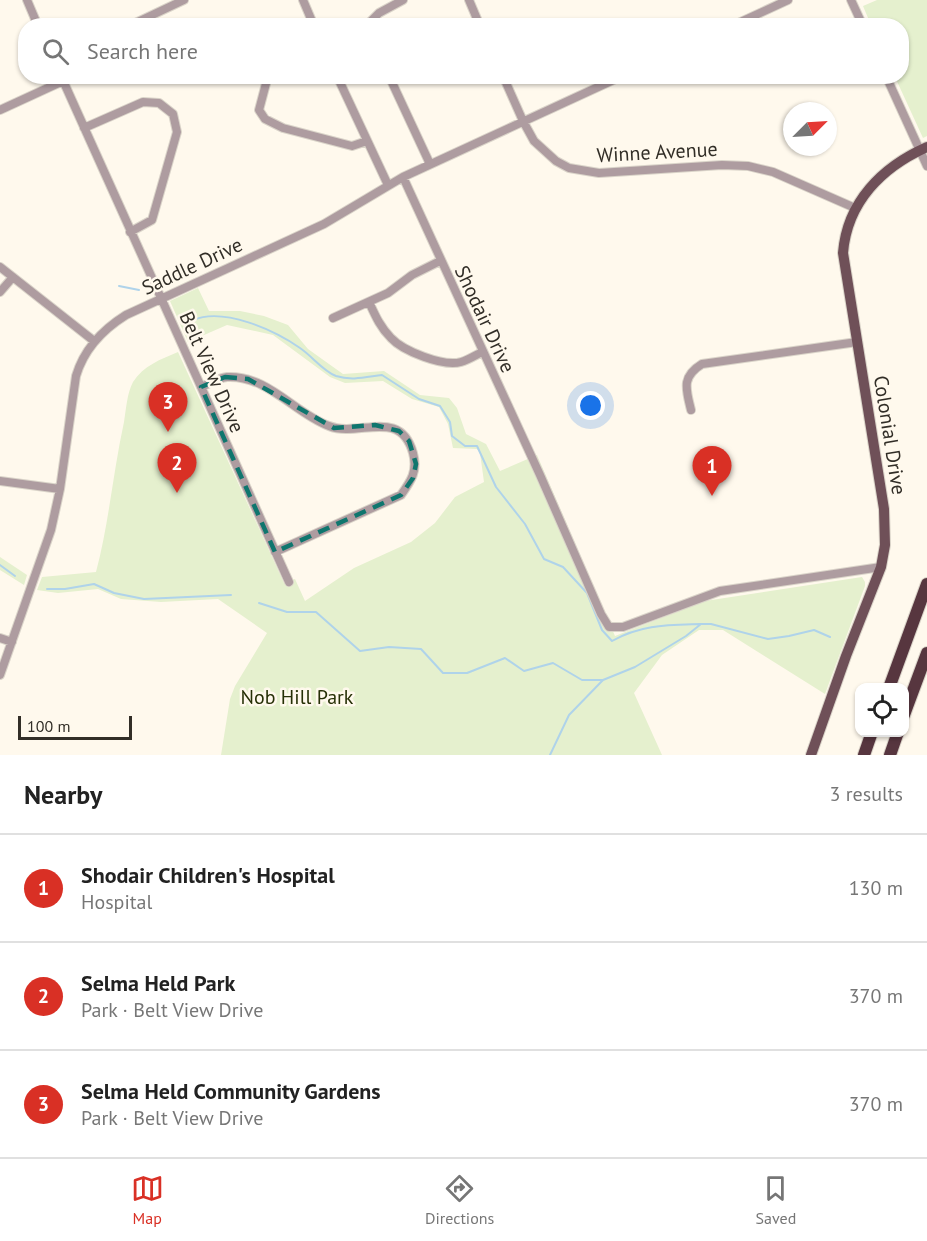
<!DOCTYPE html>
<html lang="en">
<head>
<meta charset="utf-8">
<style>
	:root { --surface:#fff; --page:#f6f6f6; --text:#222; --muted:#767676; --line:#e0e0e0; --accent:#d93025 }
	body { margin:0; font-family:"PT Sans",sans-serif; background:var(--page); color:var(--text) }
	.controls { position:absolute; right:18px; bottom:18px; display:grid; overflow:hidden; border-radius:12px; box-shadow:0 2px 4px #0004 }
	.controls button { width:54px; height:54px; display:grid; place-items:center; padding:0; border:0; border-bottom:2px solid var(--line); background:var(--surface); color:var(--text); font:30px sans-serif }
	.compass { position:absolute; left:783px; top:102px; width:54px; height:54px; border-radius:50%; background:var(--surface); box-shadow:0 2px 4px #0004; rotate:66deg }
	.scale { position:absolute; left:18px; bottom:15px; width:114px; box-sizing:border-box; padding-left:6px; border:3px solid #322e27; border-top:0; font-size:16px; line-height:21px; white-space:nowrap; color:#322e27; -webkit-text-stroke:4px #fff9ed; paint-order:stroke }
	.you { position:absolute; left:591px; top:406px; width:21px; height:21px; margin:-15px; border:4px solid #fff; border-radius:50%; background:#1a73e8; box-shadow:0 0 0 9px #1a73e833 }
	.badge { display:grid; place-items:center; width:39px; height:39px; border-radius:50%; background:var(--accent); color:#fff; font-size:20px; font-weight:700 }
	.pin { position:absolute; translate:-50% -50px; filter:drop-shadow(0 2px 3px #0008) }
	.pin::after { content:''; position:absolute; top:32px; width:21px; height:18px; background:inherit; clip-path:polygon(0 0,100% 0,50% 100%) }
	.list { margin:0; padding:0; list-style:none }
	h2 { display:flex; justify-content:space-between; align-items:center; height:78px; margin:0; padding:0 24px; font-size:26px }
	h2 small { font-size:20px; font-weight:400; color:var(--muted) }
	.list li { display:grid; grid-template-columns:39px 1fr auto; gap:18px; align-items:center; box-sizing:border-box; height:108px; padding:0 24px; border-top:2px solid var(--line) }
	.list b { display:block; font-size:22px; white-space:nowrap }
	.list p { margin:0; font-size:20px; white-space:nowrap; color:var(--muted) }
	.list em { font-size:20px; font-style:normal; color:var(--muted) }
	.icon { flex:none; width:33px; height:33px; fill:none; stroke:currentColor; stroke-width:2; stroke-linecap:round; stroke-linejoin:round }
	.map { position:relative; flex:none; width:927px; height:755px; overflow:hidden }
	.search { position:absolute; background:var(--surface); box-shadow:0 2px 4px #0004; left:18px; right:18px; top:18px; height:66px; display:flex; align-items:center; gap:15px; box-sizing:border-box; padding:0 21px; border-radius:24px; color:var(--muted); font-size:22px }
	.sheet { height:402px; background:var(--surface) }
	nav { display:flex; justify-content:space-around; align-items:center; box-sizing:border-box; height:84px; border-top:2px solid var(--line); background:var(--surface); font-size:16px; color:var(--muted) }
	nav a { display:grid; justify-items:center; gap:3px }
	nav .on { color:var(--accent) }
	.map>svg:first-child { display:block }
	.green { fill:#e5f0ce }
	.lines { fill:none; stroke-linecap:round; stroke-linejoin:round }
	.stream { stroke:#afd3ea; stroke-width:2 }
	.minor-casing { stroke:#dad4c9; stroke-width:10 }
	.major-casing { stroke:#dad4c9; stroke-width:12 }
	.highway-casing { stroke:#dad4c9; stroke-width:14 }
	.minor { stroke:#ae9ca0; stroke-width:8 }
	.major { stroke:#6f5058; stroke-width:10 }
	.highway { stroke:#57363f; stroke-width:12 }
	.marked { fill:none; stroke:#0f766e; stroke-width:4.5; stroke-dasharray:12 8; stroke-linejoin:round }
	.labels { text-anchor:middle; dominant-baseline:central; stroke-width:5; stroke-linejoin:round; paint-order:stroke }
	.street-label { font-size:20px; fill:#322e27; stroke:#fff9ed }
	.park-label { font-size:20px; fill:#263006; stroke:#fff9ed }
</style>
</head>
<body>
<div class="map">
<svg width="927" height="755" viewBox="0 0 927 755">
	<rect width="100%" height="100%" fill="#fff9ed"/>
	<!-- green -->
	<path class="green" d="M877,0H927V136L923,138L895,77L902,76V26L871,25L863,6Z
		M198,288L209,311H240L264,316L288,325L308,349L343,374L384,371L420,395L449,398L457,408L466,434L486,444L500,471L537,455L615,636L705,601L862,577L865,582V586L825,694L723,630H699L662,655L634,693L662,755H221L230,699L235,686L267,633L218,599L161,602L121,599L98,589L58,593L37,590L42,577L96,572C109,523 113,472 124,422C126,410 127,393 133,382C143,366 161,359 178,352L284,583L295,579L305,601L354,568L411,542L435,523L455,497L484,482L480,453L477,449L453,448L448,424L439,407L412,399L383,381L345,383L330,377L273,335L227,325L188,342L170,301Z
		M0,557L27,575L24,585L0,570Z"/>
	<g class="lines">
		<!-- stream -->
		<path class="stream" d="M119,286L139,290
			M193,320C224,307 274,330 300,348C312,356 323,371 336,376C352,381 366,377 382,375L419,399L440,406L450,422L452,436L465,446H477L496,487L525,524L544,559L563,567L587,593L602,630L612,641C641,624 670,625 701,624
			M0,565L15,576
			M47,589H65L94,584L114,593L144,599L231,595
			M259,603L287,612H316L360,651L389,647L421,649L443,673H467L505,658L524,671L553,663L582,680H603
			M550,755L569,715L603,680L635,667L686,636L701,624H711L768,639L789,636L814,630L830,637"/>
		<!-- minor casing -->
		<g class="minor-casing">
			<path id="minor" d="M27,0L38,26
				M303,0L314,26
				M469,0L480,26
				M851,0L863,26
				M129,26L184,0
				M371,26V21L379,13L403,0
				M732,26L788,0
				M61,76L289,582
				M268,76L259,110L265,119L283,128L352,146L367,141
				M337,76L388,185
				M389,76L430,164
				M503,76L523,121L534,141L556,161L569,168L599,173L722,165L748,166L773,172L855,208
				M886,76L927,166
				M0,110L63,81
				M84,128L143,102L159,103L173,114L177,132L152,220L130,232
				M403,177L540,475L601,614L609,627H623L720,591L881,567
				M0,267L94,341
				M0,292L13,277
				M369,302C375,315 380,327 391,338C403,351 443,367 461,362C468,360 476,355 482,352
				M333,318L388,293L412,275L440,261
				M201,387C209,384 218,378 227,377C268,375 294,413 329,426C359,438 400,407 413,453C418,471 411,481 401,495L275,552
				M691,410C686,389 681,377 702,364L857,342
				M0,481L60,489
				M0,638L12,642
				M0,675L51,530L60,489L76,376C84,349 102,330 126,315L324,224L403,177L622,76"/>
		</g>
		<!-- major casing -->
		<g class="major-casing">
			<path id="major" d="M811,755L846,656L881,567L885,545L884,509L843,253C847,202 882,167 927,147"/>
		</g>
		<!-- highway casing -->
		<g class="highway-casing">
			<path id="highway" d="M889,688L927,584
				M904,715L927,653
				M864,755L872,732
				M890,755L898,732"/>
		</g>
		<!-- minor -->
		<use href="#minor" class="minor"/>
		<!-- major -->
		<use href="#major" class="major"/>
		<!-- highway -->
		<use href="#highway" class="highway"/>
	</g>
	<!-- marked area -->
	<path class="marked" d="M225,377L248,379L334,428L375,425L399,431L409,441L416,464L413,478L401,495L275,552L201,387Z"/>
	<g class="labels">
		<!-- street labels -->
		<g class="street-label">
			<text transform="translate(657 152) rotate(-3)">Winne Avenue</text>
			<text transform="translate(192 266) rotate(-25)">Saddle Drive</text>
			<text transform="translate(485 319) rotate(65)">Shodair Drive</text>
			<text transform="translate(212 372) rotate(66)">Belt View Drive</text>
			<text transform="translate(890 435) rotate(81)">Colonial Drive</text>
		</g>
		<!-- park labels -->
		<g class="park-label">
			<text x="297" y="697">Nob Hill Park</text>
		</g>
	</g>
</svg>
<div class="controls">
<button><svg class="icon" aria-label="locate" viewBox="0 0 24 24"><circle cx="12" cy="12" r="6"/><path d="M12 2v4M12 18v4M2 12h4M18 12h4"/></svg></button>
</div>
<svg class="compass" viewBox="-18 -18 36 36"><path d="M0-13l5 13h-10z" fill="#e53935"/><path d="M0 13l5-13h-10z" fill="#767676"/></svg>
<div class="scale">100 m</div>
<div class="you"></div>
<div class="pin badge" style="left:712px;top:496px">1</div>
<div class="pin badge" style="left:177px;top:493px">2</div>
<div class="pin badge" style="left:168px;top:432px">3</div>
<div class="search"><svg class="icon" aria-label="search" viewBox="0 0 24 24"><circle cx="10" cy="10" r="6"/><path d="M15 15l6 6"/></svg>Search here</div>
</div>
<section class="sheet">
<h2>Nearby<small>3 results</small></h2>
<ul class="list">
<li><span class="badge">1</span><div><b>Shodair Children's Hospital</b><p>Hospital</p></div><em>130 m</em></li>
<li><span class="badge">2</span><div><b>Selma Held Park</b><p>Park · Belt View Drive</p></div><em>370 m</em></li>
<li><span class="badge">3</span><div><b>Selma Held Community Gardens</b><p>Park · Belt View Drive</p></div><em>370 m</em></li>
</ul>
</section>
<nav>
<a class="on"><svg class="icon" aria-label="map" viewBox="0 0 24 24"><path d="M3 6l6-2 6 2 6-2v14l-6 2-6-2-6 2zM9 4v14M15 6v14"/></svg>Map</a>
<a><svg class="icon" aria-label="directions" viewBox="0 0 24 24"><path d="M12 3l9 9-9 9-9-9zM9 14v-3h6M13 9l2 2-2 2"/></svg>Directions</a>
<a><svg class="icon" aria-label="saved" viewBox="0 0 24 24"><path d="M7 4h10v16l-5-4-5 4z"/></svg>Saved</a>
</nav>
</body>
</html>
